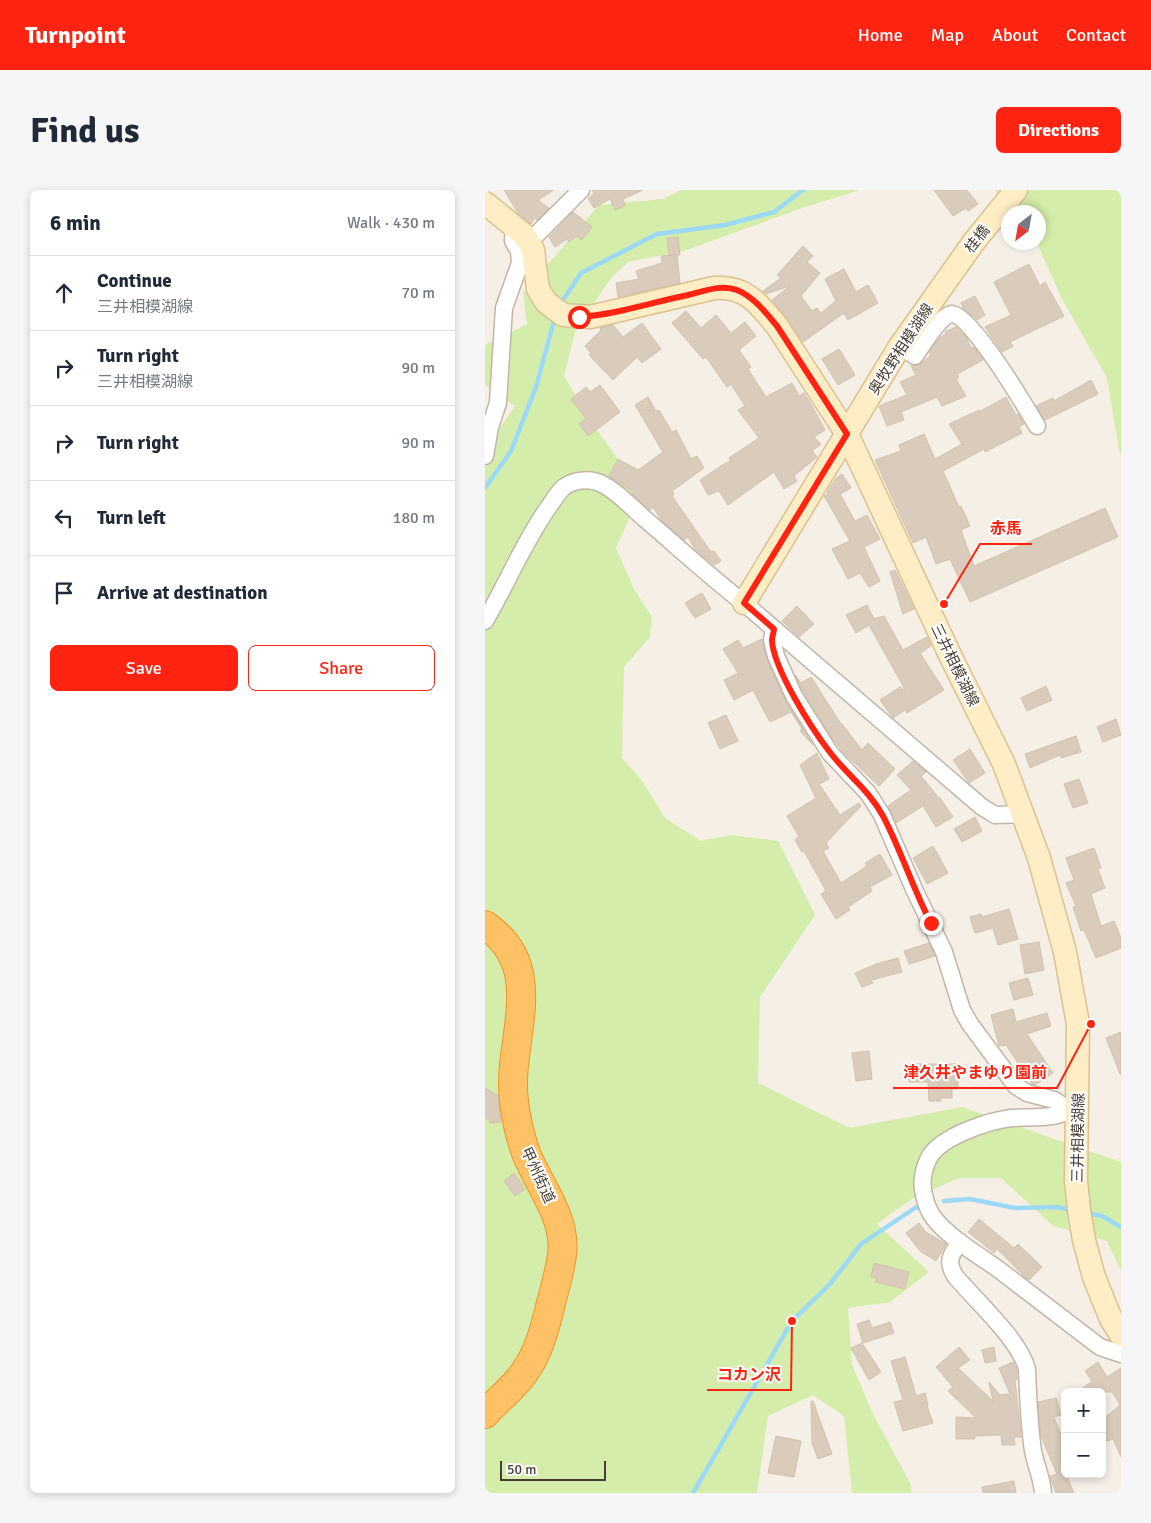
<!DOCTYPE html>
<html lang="en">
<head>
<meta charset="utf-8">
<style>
	:root { --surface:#fff; --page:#f6f6f7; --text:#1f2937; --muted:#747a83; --line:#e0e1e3; --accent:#ff2412 }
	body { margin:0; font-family:Signika,"Noto Sans JP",sans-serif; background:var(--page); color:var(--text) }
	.controls { position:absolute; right:15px; bottom:15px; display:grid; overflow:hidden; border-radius:8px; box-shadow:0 2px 8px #0003 }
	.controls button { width:45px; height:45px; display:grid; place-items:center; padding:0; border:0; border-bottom:1px solid var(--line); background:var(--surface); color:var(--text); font:25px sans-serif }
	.compass { position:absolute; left:516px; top:15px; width:45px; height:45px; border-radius:50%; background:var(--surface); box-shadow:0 2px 8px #0003; rotate:211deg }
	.scale { position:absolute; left:15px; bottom:12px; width:106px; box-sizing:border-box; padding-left:5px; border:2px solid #483f34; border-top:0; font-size:14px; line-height:18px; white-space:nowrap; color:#483f34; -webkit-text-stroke:4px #fff; paint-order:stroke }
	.stop { position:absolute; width:15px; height:15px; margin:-11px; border:4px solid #ff2412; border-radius:50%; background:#fff }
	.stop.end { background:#ff2412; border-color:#fff; box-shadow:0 1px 5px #0008 }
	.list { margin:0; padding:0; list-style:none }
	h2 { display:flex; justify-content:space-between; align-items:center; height:65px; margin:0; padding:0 20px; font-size:21px }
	h2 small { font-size:16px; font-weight:400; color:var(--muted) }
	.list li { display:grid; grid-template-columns:32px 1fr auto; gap:15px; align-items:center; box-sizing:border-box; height:75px; padding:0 20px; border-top:1px solid var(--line) }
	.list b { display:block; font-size:19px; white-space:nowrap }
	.list p { margin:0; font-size:16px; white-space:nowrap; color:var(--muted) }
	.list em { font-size:16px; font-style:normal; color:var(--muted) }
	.actions { display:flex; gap:10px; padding:15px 20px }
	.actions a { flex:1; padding:11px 0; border:1px solid var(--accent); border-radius:8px; text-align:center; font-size:18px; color:var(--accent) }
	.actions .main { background:var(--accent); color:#fff }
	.icon { flex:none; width:28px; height:28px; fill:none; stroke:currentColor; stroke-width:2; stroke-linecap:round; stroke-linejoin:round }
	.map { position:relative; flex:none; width:636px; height:1303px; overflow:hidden; border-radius:8px }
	header { display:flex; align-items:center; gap:30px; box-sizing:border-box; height:70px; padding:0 25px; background:var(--accent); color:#fff }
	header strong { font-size:24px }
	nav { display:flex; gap:28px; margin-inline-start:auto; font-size:18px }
	.intro { display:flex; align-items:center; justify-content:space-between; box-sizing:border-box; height:120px; padding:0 30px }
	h1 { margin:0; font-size:35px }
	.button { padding:12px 22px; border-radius:8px; background:var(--accent); color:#fff; font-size:18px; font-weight:700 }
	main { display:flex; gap:30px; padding:0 30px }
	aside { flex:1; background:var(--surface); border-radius:8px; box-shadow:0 2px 8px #0003 }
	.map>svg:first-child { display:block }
	.green { fill:#d4edaa }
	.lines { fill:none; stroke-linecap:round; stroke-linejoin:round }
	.stream { stroke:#9cd9f7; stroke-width:4.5 }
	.building { fill:#daccbd; stroke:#d3c1ac }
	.street-casing { stroke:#c1b6a7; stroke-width:19 }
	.secondary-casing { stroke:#d9c191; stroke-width:25 }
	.highway-casing { stroke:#ed9527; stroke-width:30 }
	.street { stroke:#fff; stroke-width:16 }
	.secondary { stroke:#ffedc5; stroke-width:22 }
	.highway { stroke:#ffc166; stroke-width:28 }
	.route { stroke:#ff2412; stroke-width:6 }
	.labels { text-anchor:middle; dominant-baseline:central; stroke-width:4; stroke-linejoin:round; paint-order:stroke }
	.street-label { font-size:15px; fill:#483f34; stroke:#fff }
	.leader { fill:none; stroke:#ff2412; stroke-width:2 }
	.callout-dot { fill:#ff2412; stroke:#fff; stroke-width:2 }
	.callout-label { font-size:16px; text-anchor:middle; font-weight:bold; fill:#ff2412; stroke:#fff; stroke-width:4; stroke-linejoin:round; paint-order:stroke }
</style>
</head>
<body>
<header>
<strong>Turnpoint</strong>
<nav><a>Home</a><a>Map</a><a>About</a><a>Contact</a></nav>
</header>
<div class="intro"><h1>Find us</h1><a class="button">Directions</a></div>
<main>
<aside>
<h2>6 min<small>Walk · 430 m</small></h2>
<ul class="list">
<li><svg class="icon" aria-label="ahead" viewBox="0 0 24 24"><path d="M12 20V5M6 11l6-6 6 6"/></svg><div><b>Continue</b><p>三井相模湖線</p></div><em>70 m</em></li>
<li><svg class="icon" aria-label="right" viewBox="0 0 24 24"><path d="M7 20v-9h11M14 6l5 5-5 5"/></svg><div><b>Turn right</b><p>三井相模湖線</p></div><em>90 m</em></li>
<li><svg class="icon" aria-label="right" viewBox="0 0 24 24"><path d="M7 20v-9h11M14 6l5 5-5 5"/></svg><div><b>Turn right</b></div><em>90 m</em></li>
<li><svg class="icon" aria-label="left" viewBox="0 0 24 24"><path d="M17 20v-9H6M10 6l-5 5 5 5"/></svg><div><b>Turn left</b></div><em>180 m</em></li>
<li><svg class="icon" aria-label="arrive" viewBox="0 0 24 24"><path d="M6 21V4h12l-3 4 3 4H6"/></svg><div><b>Arrive at destination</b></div></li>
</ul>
<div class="actions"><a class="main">Save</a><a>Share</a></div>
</aside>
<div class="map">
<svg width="636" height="1303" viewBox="0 0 636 1303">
	<rect width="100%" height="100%" fill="#f5efe6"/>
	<!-- green -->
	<path class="green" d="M196,0H375L320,17L199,61L143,72L126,88L90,142L79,186L103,227L156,302L131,358L149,399L167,427L165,447L139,477L137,568L158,592L180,628L216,651L245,645L293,651L330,725L275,807L273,893L365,938L477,917L636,972V1081L622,1051L568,1036L516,988H474L427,1009L392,1034L444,1082L405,1112L363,1118L367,1175L389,1226L426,1295V1303H367L359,1226L328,1205L283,1226L272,1302L273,1303H0V260L30,216L0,195V155L42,134L38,103L114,15L178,9Z
		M509,0H636V265L634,260L622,188L578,111L552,53L554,52V22H530Z"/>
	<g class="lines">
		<!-- stream -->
		<path class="stream" d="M78,110L96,83L172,44L240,35L289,22L318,0
			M0,298L26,261L51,197L70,127
			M459,1011L485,1009L530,1018L572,1017L587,1020
			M602,1023L617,1026L636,1037
			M208,1303L307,1131L345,1094L376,1054L430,1018L438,1016"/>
	</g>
	<!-- building -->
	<path class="building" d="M19,0H69L53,10L64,18L52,30L50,28L46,34L33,23Z
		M107,0H158L138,9L140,16L130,20L125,9L109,18L103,8L109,4Z
		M449,0H482L493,14L483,21L481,18L468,26Z
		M88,22L107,37L97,50L92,46L84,52L82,49L70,57L64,47Z
		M193,47L195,65H192L195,93L133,107L131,93L154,89L151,81L177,73L176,66L189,65H184L182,48Z
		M318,56L328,66L322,72L335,83L316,106L327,121L332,118L336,123L351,111L340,89L359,79L371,102L383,95L393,113L363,130L359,123L318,152L302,128L287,110L305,96L281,104L278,101L296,88L292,85Z
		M544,74L555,96L560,92L579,126L525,152L528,156L517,162L500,137L526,125L509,92Z
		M490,106L500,125L492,130L478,118L476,113Z
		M201,121L216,138L231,125L246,143L260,132L271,146L254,160L266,177L263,179L281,207L307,193L314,206L319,203L327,216L340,240L329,247L336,254L327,261L332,267L309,286L312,291L299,299L289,282L243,315L234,301L223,305L215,290L239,274L246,271L244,268L274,248L253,220L260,216L246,194L242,197L221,167L218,169L187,133Z
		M157,133L176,159L157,173L152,167L128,190L104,165L106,163L100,156L116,140L115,138L128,135L138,147Z
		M471,137L481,147L486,158L489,157L498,170L472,184L474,187L471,189L481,206L457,216L452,207L416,222L419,230L402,236L394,216L422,205L415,192L431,185L426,176L434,175L438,172L446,165L444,162L454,148L461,144L460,142Z
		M354,159L370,185L353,195L337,169Z
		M606,190L613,204L560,230L551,216L568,208L569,211Z
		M115,195L135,222L103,246L94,234L101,229L86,209L101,197L105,202Z
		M163,207L171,221L174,220L187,242L191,240L206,269L212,266L219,278L187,301L189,304L187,306L226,362L229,361L236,371L229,375L210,359L203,347L199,350L177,331L168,317L165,320L147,304L149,302L124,286L133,269L153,280L178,262L150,215Z
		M521,207L531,225L533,224L539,234L534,237L537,243L500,262L499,259L458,281L474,317L476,316L485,336L476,340L489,376L620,318L633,347L485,412L465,369L451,374L441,347L428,353L390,270L416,261L414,255L439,244L450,269L477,254L464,234L494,220V222Z
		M357,284L366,298L355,304L370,331L382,325L395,349L379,357L395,391L384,397L375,383L363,389L347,359L365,351L339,306L343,304L342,302L351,288Z
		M410,380L429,419L418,424L405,382Z
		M217,403L226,419L210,428L200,413Z
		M382,415L389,429L399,426L418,460L442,447L446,456L435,463L459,500L422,523L420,520L408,528L395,510L415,497L421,501L384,435L371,443L361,425Z
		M312,416L329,434L314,447L297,431Z
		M277,449L282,470L300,510L328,555L315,541L317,539L306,522L285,532L268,500L249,510L239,490L253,483L238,459L253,450L258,458Z
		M310,485L316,493L326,487L356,534H357L377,560L383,553L410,579L394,596L359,563L347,548L318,501Z
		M561,496L567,510L542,521L536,508Z
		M241,525L253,551L235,559L223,533Z
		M631,529L636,545L618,552L612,537Z
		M591,546L596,562L576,568L575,565L545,578L540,564Z
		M485,559L500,583L484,593L468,570Z
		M332,563L344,589L334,594L355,625L374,613L376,616L341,653L344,658L338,661L356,693L382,676L380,673L395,664L407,685L385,697L387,701L363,717L365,720L351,729L336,704L341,701L319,661L317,662L310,650L314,647L302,626L331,608L315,575Z
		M428,571L441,582L436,586L454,608H455L468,627L451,637L438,616L411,633L403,616L426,600L412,585Z
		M594,589L603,613L588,618L579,594Z
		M490,627L497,641L477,652L469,639Z
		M448,656L463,683L442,694L428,668Z
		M609,658L616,678L613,679L620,698L606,704L616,736L629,731L636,748V758L611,768L599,740L596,741L588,717L591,716L581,693L589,690L581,668Z
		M524,719L533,749L513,755L508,738L490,743L485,727L496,724L497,727Z
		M554,752L559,780L540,784L535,755Z
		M444,753L450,766L424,774L419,761Z
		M413,768L417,782L386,790L388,793L377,797L370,783L391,774Z
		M543,788L548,805L529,810L524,793Z
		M528,819L531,832L562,823L566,836L542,844L568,883L550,895L547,894L521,855L514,856L506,825Z
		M636,842V884H635L621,848Z
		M384,861L387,889L371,891L367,863Z
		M424,874H473V899H467V908H455L456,911H444L443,892H424Z
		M0,898L13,906L16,932L5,933L4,930L0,928Z
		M29,983L40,999L30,1006L19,991Z
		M494,1029L529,1058L533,1054L557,1077L544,1090L541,1088L512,1059L509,1063L483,1042Z
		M434,1033L441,1042L461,1054L451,1071L435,1061L421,1043Z
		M389,1073L424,1082L420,1099L391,1092L392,1088L386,1087Z
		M384,1130L387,1138L405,1132L409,1143L378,1153L372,1134Z
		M377,1153L396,1182L384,1190L366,1158Z
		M474,1157L485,1170L473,1178L508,1211L504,1192L515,1205L525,1204L514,1178L528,1172L532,1181V1189L530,1190L536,1247H529L530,1255H517L516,1245L490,1246V1249H471V1227L491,1228L463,1201L468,1197L451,1177Z
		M509,1157L511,1171L500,1173L497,1160Z
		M420,1167L431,1206L440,1203L443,1215L442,1216L448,1233L418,1241L409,1212L418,1210L406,1171Z
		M613,1172L622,1187L636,1178V1267L628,1249L617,1253V1230L635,1215L627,1202H593L607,1191L600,1181Z
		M571,1208L576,1225L569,1227L580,1255V1284H581L589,1303H571L565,1286L572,1284L556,1246L553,1212Z
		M326,1211H328L347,1264L333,1269L327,1253Z
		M291,1246L316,1251L309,1287L283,1283Z
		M529,1291L531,1303H498L497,1297Z"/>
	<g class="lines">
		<!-- street casing -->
		<g class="street-casing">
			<path id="street" d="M44,52L96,0
				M415,156L430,166C437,156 455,125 467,124C484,121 542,219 552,236
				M0,266L5,237L13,213L19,118L35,73L34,61L28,51L29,36
				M0,431C22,394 38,353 63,318C68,311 73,302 79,297C90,289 107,288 119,295C134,303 147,318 160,329C193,357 225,387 259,413L497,617L510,625L538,624
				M289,439L287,450L291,466L309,506L345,563L383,603L397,625L429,699L459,762L477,820L485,834L531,896L542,903L569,910L584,920
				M592,919C583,920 576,925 567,926C554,928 539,927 526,928C503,931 458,946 445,966C441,973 439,980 438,987C436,999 441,1017 448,1027C462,1046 493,1065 513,1079C547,1105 581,1131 615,1157L636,1164
				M475,1052C466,1064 461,1071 470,1086C491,1111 534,1149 542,1179C543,1207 544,1234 548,1261C551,1276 557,1288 558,1303"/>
		</g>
		<!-- secondary casing -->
		<g class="secondary-casing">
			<path id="secondary" d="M0,13L37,43L44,52L48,60L53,99L61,112L78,125L105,127L229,98C261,96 273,113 292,136L362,244L464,463L519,574L554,668L580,762L593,834L591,991L594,1020L599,1050L609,1087L626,1129L636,1145
				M259,413L415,156L488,53L531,0"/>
		</g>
		<!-- highway casing -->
		<g class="highway-casing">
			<path id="highway" d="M0,735C65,779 21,851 29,911C31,929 35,946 41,963C54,996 82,1028 77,1065C75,1081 70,1097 66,1113C60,1138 54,1162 39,1183C29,1198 12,1210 0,1224"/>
		</g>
		<!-- street -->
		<use href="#street" class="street"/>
		<!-- secondary -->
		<use href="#secondary" class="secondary"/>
		<!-- highway -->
		<use href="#highway" class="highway"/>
	</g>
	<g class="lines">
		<!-- route -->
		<path class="route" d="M94,127C129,125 168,112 203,105C219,101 237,94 252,100C269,107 281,123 292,136L362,244L259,413L289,439C289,442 287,447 287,450C288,478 327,539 344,561C361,584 384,600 398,626C416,660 428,699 446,733"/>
	</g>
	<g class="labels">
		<!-- street labels -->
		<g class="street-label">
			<text transform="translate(492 49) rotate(-52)">桂橋</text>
			<text transform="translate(416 159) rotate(-57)">奥牧野相模湖線</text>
			<text transform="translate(470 475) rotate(64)">三井相模湖線</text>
			<text transform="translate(593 948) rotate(-89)">三井相模湖線</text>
			<text transform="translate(53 985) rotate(65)">甲州街道</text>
		</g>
	</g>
	<!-- callouts -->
	<path class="leader" d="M459 414L495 354H547M606 834L572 898H408M307 1131L306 1200H222"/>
	<g class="callout-dot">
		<circle cx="459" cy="414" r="5"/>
		<circle cx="606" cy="834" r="5"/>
		<circle cx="307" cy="1131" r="5"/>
	</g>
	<g class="callout-label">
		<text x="521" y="344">赤馬</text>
		<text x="490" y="888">津久井やまゆり園前</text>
		<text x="264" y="1190">コカン沢</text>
	</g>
</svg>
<div class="controls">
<button>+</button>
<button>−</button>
</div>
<svg class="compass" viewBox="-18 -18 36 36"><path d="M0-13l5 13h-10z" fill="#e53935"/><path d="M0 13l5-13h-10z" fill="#747a83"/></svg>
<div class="scale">50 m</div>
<div class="stop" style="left:94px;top:127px"></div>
<div class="stop end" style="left:446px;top:733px"></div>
</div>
</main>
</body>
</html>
